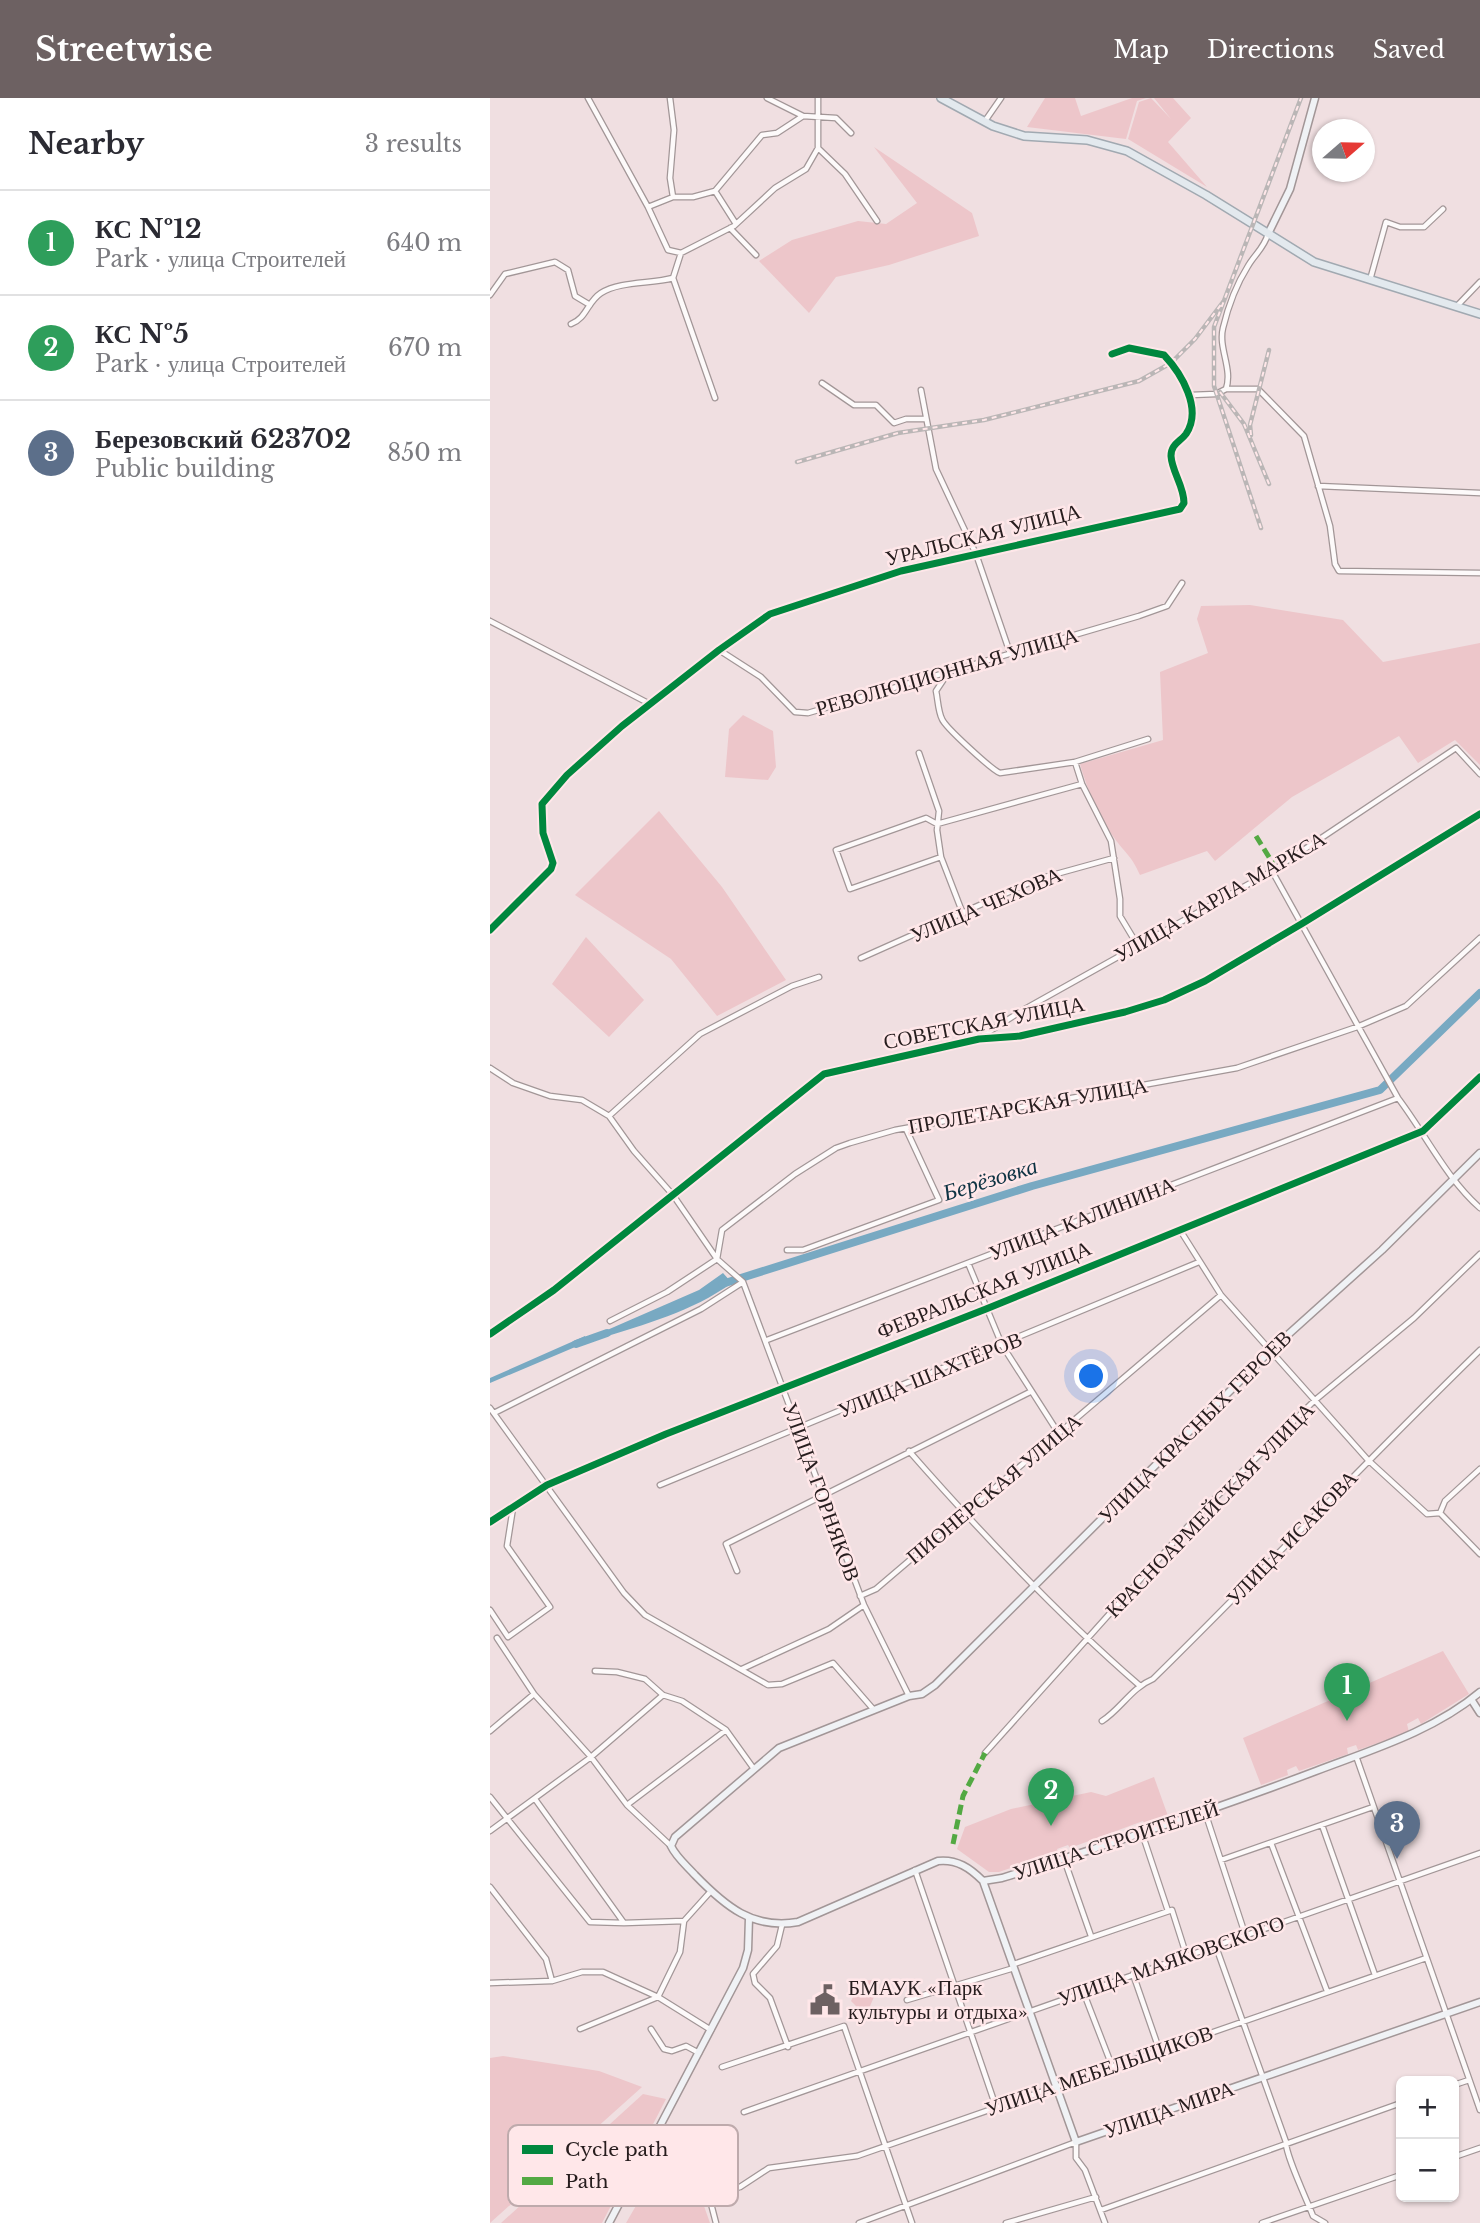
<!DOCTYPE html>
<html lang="en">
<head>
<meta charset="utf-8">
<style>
	:root { --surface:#fff; --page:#f7f7f7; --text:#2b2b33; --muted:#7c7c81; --line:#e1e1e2; --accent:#6d6162 }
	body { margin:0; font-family:"Libre Baskerville",serif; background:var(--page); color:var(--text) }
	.controls { position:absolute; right:21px; bottom:21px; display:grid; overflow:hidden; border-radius:10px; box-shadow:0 2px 5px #0004 }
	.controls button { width:63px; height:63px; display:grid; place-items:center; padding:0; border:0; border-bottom:2px solid var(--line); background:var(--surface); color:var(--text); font:35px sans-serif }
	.compass { position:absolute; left:822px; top:21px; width:63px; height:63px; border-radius:50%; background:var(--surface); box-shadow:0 2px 5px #0004; rotate:70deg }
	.you { position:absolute; left:602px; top:1279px; width:24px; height:24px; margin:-18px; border:5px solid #fff; border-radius:50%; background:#1a73e8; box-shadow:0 0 0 10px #1a73e833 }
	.badge { display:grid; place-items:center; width:46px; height:46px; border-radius:50%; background:var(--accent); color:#fff; font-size:23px; font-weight:700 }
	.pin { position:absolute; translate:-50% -58px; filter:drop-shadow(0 2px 4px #0008) }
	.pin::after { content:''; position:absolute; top:37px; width:24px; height:21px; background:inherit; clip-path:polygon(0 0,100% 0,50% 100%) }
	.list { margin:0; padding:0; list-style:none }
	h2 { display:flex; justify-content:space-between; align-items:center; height:91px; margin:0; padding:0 28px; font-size:30px }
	h2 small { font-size:23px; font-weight:400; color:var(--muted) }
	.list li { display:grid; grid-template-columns:46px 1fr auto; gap:21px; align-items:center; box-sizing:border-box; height:105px; padding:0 28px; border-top:2px solid var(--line) }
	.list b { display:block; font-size:26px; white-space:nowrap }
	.list p { margin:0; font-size:23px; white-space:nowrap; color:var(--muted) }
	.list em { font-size:23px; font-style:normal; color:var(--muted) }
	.map { position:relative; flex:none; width:990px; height:2125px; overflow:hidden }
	header { display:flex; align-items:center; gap:42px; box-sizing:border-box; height:98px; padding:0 35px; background:var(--accent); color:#fff }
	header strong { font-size:33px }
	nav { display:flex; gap:38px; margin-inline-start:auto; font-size:24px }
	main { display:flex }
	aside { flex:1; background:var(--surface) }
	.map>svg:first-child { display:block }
	.green { fill:#edc6ca }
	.water { fill:#78a9c2 }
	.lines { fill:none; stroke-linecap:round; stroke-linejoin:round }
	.river { stroke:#78a9c2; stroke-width:8 }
	.street-casing { stroke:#a29697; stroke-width:7 }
	.secondary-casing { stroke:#a29697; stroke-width:9 }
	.primary-casing { stroke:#a1a9b1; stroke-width:10 }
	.street { stroke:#fdfafa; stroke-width:4.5 }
	.secondary { stroke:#f0f2f5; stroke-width:6 }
	.primary { stroke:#e3e9ee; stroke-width:7 }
	.rail-casing { stroke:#bab6b6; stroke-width:4.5 }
	.rail { stroke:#ffe7e9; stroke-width:2; stroke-dasharray:5; stroke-linecap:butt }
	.quiet { stroke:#53a943; stroke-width:5; stroke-dasharray:10 5; stroke-linecap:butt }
	.cycleway-casing { stroke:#ffe7e9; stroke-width:11 }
	.cycleway { stroke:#00873e; stroke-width:7 }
	.labels { text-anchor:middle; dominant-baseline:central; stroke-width:5; stroke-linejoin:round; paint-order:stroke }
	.street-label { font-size:21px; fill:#271d1e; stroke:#ffe7e9 }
	.poi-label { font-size:21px; fill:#271d1e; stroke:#ffe7e9; text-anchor:start }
	.water-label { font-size:23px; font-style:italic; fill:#0f3343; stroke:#ffe7e9 }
	.key { fill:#ffe7e9; stroke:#beaaac; stroke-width:2 }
	.key-label { font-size:19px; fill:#271d1e }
</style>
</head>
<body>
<header>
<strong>Streetwise</strong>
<nav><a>Map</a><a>Directions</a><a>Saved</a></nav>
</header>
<main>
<aside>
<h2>Nearby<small>3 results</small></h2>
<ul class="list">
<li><span class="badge" style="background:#2e9e5b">1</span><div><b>КС №12</b><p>Park · улица Строителей</p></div><em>640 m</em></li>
<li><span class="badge" style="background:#2e9e5b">2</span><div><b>КС №5</b><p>Park · улица Строителей</p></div><em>670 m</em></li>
<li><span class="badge" style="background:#5c6f8a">3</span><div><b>Березовский 623702</b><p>Public building</p></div><em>850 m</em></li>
</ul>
</aside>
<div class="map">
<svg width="990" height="2125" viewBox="0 0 990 2125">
	<rect width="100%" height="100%" fill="#f0dfe1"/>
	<!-- green -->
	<path class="green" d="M555,0H585L591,18L642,0H656L647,3L636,41L537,29Z
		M661,0L681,21L664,0H683L701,20L678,44L717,89L638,41L649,4Z
		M384,49L482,115L489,138L399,167L346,179L319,215L269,163L302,142L368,123L396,126L427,105Z
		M760,507L853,522L893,564L990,545V667L965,642L928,665L909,638L802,699L725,763L717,753L650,777C641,757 636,756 625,741C609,720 597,691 590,666L673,642L670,574L718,555L707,521L711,508Z
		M253,617L283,633L286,669L278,682L235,679L239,631Z
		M169,713L232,789L296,882L227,918L181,861L85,797Z
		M96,839L154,902L119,939L62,886Z
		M953,1553L979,1596L931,1626L928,1620L917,1626L919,1634L868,1652L866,1647L857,1650L858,1656L809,1673L806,1668L797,1672L798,1677L771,1687L753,1640Z
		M664,1679L678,1718L654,1725L653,1723L580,1750L578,1747L567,1751L568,1754L509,1774H499L467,1751L475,1729L521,1711L601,1694L616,1698Z
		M382,1882L386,1894L378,1913L369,1911L361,1903L371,1883Z
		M13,1958L109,1973L152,1989L0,2125V1960Z
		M153,1996L176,2001L112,2125H11Z
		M188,2035L220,2125H136Z"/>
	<!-- water -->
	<path class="water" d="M233,1175L242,1185C201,1214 156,1226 108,1241V1236L209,1192Z
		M95,1238L97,1244L0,1285V1280Z"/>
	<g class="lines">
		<!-- river -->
		<path class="river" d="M232,1186L542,1088L890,992L990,895
			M86,1246L117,1235"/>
		<!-- street casing -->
		<g class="street-casing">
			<path id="street" d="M98,0L158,109L178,152L191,155L244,128L285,90L316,71L328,50V0
				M180,0L184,32L180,80L183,99
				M277,0L313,18L346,20L361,35
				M495,23L511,0
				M328,50L355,76L387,123
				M225,93L246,126
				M158,109L183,99H203L225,93L272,37L287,35L313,18
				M240,130L266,157
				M191,155L183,180L225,300
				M880,182L896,124L910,129H934L953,111
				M0,197L15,176L65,164L78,172L85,198L100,207
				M966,209L990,184
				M81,226C97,220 97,204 111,195C130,183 161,186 183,180
				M332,285L364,307H386L404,325L416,321H436
				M736,291H768L814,338L840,428L845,466L849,473L990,475
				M431,292L446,371L486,456L520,555
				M701,297L726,296L736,291C743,271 728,250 733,230C738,209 746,187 758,168C765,156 774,150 778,136
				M828,388L990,395
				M0,523L160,606
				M229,552L271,579L305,614L318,615L649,518L677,508L692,485
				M458,575L446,593C448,602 448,613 452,621C455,629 502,672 510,675L585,664L658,641
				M429,655L449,713L447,732L451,759L473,816
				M585,664L592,686L621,743L630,801V818L648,848
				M447,726L436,720L346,752L360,791L451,759
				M447,726L592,686
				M782,773L908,1000C936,1037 956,1080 990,1110
				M0,832L61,771L63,765L53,735L52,706L77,677L132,628L229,552L280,516L411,473L690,411L694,405C694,388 682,374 681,358C681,346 690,344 696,336C713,311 691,275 674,257L639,250L622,256
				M371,860L548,781L624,760
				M489,940L533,912L782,773L966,650L990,676
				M0,970L23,985L60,998L92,1002L119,1018L144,1053L183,1097L227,1161L253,1184L374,1507L419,1598
				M119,1018L210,936L302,888L329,879
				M690,1132L731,1197L878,1362L937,1416L950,1415L990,1456
				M297,1152H313L449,1102L416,1031
				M478,1165L512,1247L569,1336
				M120,1223L177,1194L227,1161L232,1132L305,1076L346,1050L360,1045L405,1032L747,970L867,929L916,908L990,840
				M0,1236L64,1192L334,976L489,941L530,938L635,914L674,902L715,883L813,825L990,716
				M277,1242L908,1000
				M0,1310L134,1495L155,1517L278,1587L292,1586L343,1565L384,1612
				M4,1315L211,1211L253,1184
				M419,1353C491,1435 566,1515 649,1587
				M170,1387L709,1164
				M950,1415L955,1403L990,1371
				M0,1424L57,1387L176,1336L496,1211L933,1033L990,979
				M247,1473L236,1446L540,1294
				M370,1498L386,1491L731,1197
				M0,1512L18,1539L60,1509L17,1448L23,1410
				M7,1540L44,1596L101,1659L137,1707L181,1748
				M252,1571L339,1531L374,1507
				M105,1573L127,1574L155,1581L173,1597L192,1603L236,1632L264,1671
				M612,1623C631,1611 641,1590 663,1581C773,1473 879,1360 990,1252
				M0,1633L44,1596
				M495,1655L708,1417L824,1303L924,1220L990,1156
				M866,1658L990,2012
				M0,1699L100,1824L134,1825
				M45,1701L134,1825L194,1823
				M137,1707L236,1632
				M715,1714L755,1836
				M832,1727L885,1877
				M0,1733L101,1659L173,1597
				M652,1735L678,1813
				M781,1745L837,1893
				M574,1761L601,1838
				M731,1762L883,1709
				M425,1772L506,2009
				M0,1789L56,1861L62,1883
				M292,1827L287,1848L263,1876L265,1885L280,1900L298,1949
				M725,1846L796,2044C795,2056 817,2102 823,2118L835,2125
				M524,1866L682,1812L696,1856
				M643,1876L669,1951
				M0,1885L62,1883L92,1874H113L168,1899L221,1932
				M593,1893L622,1968
				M417,1902L524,1870
				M90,1931L168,1899L190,1854L194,1823L221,1793
				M161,1931L174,1951L182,1953L196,1948L209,1955
				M232,1969L354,1928L422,2125
				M964,1987L979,1982
				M254,2014L990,1755
				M964,2059L990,2050
				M611,2112L911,2005
				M226,2125L219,2098L250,2089L279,2070L367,2058L936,1860
				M369,2125L586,2044V2060L595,2072L615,2125
				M516,2125L606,2099
				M772,2125L911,2077"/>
		</g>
		<!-- secondary casing -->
		<g class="secondary-casing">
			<path id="secondary" d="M778,136L800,91L825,0
				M990,1055L892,1152L781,1252L445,1587L432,1596L419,1598L289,1650L185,1739L181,1748C186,1759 197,1768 205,1777C235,1808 263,1832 308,1824L448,1763C467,1761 480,1770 493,1783L586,2044L990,1904
				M981,1601L990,1615
				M493,1783L512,1780C618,1747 723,1712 826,1673C881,1652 944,1633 990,1594
				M119,2125L253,1870L258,1852L259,1820"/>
		</g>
		<!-- primary casing -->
		<g class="primary-casing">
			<path id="primary" d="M451,0L503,28L534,38L597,42L637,53L716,97L824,164L990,216"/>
		</g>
		<!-- street -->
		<use href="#street" class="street"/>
		<!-- secondary -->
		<use href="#secondary" class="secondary"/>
		<!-- primary -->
		<use href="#primary" class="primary"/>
		<!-- rail casing -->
		<g class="rail-casing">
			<path id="rail" d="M730,294L754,326L779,386
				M761,337L760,327L779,252
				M307,364L408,335L494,322L649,283L681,265L705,241L733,204
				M771,430L724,288V229L811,0"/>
		</g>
		<!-- rail -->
		<use href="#rail" class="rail"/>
		<!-- quiet -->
		<path class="quiet" d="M766,738L782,764V773
			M463,1746L473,1698L495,1655"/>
		<!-- cycleway casing -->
		<g class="cycleway-casing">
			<path id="cycleway" d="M0,832L61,771L63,765L53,735L52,706L77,677L132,628L229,552L280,516L411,473L690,411L694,405C694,388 682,374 681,358C681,346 690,344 696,336C713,311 691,275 674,257L639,250L622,256
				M0,1236L64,1192L334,976L489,941L530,938L635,914L674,902L715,883L813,825L990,716
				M0,1424L57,1387L176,1336L496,1211L933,1033L990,979"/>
		</g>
		<!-- cycleway -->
		<use href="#cycleway" class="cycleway"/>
	</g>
	<!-- icons -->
	<defs>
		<g id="civic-bare" transform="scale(2.415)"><path d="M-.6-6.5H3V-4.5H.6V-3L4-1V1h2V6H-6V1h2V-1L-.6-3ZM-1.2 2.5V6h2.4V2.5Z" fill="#6d6162" stroke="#ffe7e9" stroke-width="2.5" paint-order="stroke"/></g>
	</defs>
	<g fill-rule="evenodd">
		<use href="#civic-bare" x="335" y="1902"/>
	</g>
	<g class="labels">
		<!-- street labels -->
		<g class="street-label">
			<text transform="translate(493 437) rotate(-14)">УРАЛЬСКАЯ УЛИЦА</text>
			<text transform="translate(457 574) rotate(-16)">РЕВОЛЮЦИОННАЯ УЛИЦА</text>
			<text transform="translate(730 799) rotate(-30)">УЛИЦА КАРЛА МАРКСА</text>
			<text transform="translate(496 807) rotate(-23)">УЛИЦА ЧЕХОВА</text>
			<text transform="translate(494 925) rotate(-11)">СОВЕТСКАЯ УЛИЦА</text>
			<text transform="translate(538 1008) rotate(-10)">ПРОЛЕТАРСКАЯ УЛИЦА</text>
			<text transform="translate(592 1121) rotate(-21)">УЛИЦА КАЛИНИНА</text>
			<text transform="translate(494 1192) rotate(-22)">ФЕВРАЛЬСКАЯ УЛИЦА</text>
			<text transform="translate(440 1277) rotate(-22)">УЛИЦА ШАХТЁРОВ</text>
			<text transform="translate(705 1329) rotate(-45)">УЛИЦА КРАСНЫХ ГЕРОЕВ</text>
			<text transform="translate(504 1391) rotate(-40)">ПИОНЕРСКАЯ УЛИЦА</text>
			<text transform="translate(331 1394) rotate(70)">УЛИЦА ГОРНЯКОВ</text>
			<text transform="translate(720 1412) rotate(-46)">КРАСНОАРМЕЙСКАЯ УЛИЦА</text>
			<text transform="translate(802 1440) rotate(-46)">УЛИЦА ИСАКОВА</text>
			<text transform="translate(626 1743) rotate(-18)">УЛИЦА СТРОИТЕЛЕЙ</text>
			<text transform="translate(681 1863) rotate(-19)">УЛИЦА МАЯКОВСКОГО</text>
			<text transform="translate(609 1973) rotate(-19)">УЛИЦА МЕБЕЛЬЩИКОВ</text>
			<text transform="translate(679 2012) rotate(-19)">УЛИЦА МИРА</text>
		</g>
		<!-- poi labels -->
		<g class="poi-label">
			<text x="358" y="1890">БМАУК «Парк<tspan x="358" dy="24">культуры и отдыха»</tspan></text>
		</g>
		<!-- water labels -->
		<g class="water-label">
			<text transform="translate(500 1081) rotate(-17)">Берёзовка</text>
		</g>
	</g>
	<!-- legend -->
	<rect x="18" y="2027" width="230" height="81" rx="10" class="key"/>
	<rect x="32" y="2047" width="31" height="9" fill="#00873e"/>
	<rect x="32" y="2079" width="31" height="8" fill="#53a943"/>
	<g class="key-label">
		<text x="75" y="2058">Cycle path</text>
		<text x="75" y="2090">Path</text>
	</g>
</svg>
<div class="controls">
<button>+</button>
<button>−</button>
</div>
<svg class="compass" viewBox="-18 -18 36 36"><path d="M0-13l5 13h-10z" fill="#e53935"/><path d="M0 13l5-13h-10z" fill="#7c7c81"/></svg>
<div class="you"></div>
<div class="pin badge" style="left:857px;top:1623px;background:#2e9e5b">1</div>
<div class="pin badge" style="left:561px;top:1728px;background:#2e9e5b">2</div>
<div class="pin badge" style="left:907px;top:1761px;background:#5c6f8a">3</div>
</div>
</main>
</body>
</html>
